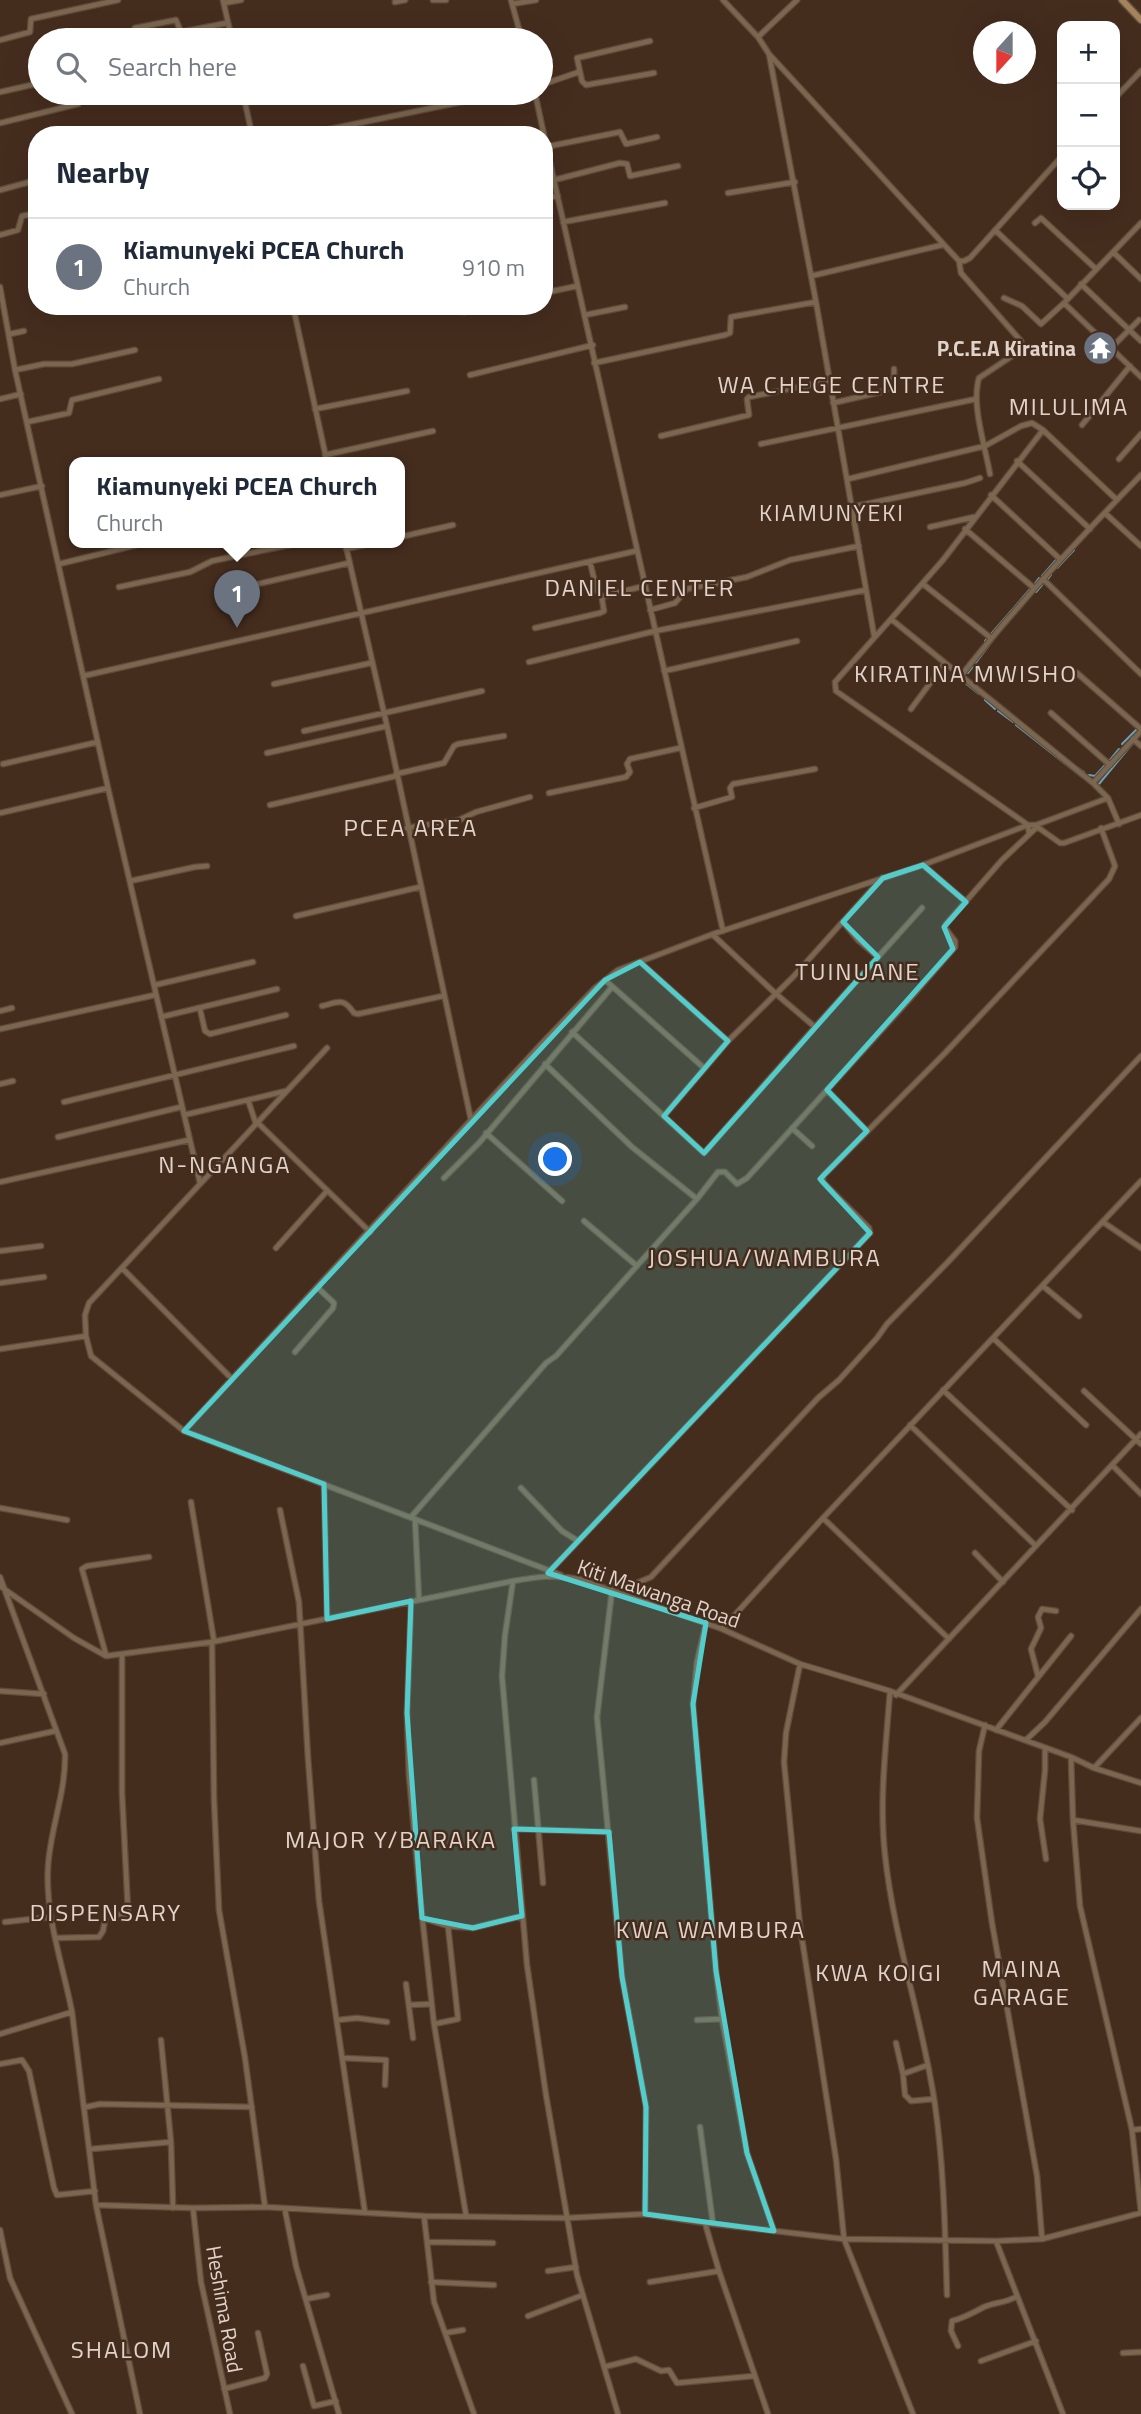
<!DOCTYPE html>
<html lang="en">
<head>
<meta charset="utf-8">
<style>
	:root { --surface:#fff; --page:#f2f2f3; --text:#1f2937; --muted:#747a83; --line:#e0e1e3; --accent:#7c3aed }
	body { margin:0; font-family:"Titillium Web",sans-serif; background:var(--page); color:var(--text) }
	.controls { position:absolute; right:21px; top:21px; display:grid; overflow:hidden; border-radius:14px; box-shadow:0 7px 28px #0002 }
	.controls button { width:63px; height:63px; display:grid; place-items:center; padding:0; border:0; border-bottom:2px solid var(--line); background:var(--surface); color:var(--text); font:35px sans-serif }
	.compass { position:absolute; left:973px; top:21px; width:63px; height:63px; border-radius:50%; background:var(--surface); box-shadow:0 7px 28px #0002; rotate:201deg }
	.you { position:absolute; left:556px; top:1160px; width:24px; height:24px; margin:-18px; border:5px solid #fff; border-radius:50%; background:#1a73e8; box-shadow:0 0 0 10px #1a73e833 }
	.badge { display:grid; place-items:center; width:46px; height:46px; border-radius:50%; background:var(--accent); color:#fff; font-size:23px; font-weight:700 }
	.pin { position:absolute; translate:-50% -58px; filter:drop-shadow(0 2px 4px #0008) }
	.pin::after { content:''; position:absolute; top:37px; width:24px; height:21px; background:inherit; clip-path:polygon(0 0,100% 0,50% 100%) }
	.popup { position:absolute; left:69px; top:457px; width:336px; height:91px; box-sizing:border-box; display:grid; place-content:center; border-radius:14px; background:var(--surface); filter:drop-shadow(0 2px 5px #0005); font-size:23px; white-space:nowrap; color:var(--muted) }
	.popup b { font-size:26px; color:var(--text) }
	.popup::after { content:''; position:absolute; left:50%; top:100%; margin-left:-14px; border:14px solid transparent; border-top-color:var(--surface) }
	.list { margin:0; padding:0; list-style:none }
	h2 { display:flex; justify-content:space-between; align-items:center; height:91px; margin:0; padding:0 28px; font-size:30px }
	h2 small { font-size:23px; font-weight:400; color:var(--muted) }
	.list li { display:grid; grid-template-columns:46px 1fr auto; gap:21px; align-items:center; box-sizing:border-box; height:98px; padding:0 28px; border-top:2px solid var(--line) }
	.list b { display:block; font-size:26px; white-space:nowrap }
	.list p { margin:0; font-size:23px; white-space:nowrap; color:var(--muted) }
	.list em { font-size:23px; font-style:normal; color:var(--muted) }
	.icon { flex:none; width:38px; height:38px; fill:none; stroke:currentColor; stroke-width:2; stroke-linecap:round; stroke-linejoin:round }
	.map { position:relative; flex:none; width:1141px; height:2414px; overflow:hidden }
	.search { position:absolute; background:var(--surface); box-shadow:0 7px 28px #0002; left:28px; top:28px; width:525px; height:77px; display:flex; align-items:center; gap:18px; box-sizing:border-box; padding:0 24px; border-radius:38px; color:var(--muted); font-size:26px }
	.panel { position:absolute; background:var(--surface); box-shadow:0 7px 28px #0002; left:28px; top:126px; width:525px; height:189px; border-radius:28px }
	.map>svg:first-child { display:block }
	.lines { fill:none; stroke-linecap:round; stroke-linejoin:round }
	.stream { stroke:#67a2b7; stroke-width:2 }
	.street-casing { stroke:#614b3d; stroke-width:7 }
	.secondary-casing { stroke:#614b3d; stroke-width:9 }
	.street { stroke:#7b674f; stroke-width:4.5 }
	.secondary { stroke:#a2835c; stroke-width:6 }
	.marked { fill:#52cdcb; fill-opacity:0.2; stroke:#52cdcb; stroke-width:5; stroke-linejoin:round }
	.labels { text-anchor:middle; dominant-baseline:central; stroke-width:5; stroke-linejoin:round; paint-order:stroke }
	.poi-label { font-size:21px; font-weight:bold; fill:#e2d3ca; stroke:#452d1e; text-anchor:end }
	.street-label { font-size:21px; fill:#e2d3ca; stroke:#452d1e }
	.neighbourhood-label { font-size:23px; letter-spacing:2px; fill:#e2d3ca; stroke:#452d1e }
	.quarter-label { font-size:24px; letter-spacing:2px; fill:#e2d3ca; stroke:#452d1e }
</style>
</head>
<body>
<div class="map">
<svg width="1141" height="2414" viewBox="0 0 1141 2414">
	<rect width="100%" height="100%" fill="#452d1e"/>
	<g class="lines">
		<!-- stream -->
		<path class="stream" d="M1057,568L1074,550
			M1042,576L1056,560
			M1047,580L1051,575
			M1034,585L1039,578
			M1036,592L1042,585
			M1015,614L1023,605
			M1007,623L1013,616
			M985,641L1031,588
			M968,673L1003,627
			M955,675L979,694
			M985,700L995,709
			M998,711L1013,722
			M1016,725L1082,777
			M1122,744L1136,730
			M1110,760L1119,749
			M1078,768L1084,772
			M1089,775L1095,776L1106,764
			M1099,784L1133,743"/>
		<!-- street casing -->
		<g class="street-casing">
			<path id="street" d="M223,0L232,40
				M433,0H446
				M511,0L522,40
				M723,0L758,37L769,54L959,261H964L970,258L1062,156
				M395,2L405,0
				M224,3L241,0
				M512,4L536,0
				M135,28L176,20L181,32L227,23
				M758,37L797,0
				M0,40L30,32L31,19L118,0
				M223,40L231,38
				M287,40L309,35
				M650,41L577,58L582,81L586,85L654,73
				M769,54L816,302L874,635
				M541,85L579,72
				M0,92L40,83
				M243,93L252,135
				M535,93L544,135
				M125,96L141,93
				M1115,98L1141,71
				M0,123L78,104
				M301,135L505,93
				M544,136L723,931
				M545,147L620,132L626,144L657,137
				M554,180L620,163L627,164L630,176L678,166
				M0,190L37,180
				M728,193L795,182
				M544,198L558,196
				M563,222L665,203
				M1035,223L1041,218L1096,269
				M1141,223L1064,303L1141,377
				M995,230L1068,299
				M0,235L18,230L22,216L37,213
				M1113,252L1141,279
				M959,261L961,273L1021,341L1022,346L1012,356L979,378C971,405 985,445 990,474
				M811,276L942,245
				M1081,284L1141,341
				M0,287L15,370L108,788L200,1183
				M544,293L577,286
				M1004,298L1022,306L1041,324L1064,303
				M293,306L327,462
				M464,312L488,306
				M585,315L625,307
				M10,334L24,331
				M1111,348L1139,320
				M594,363L725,335L730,333L731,317L816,302
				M15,370L44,364H72L135,350
				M470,375L593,345
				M0,399L21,394
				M833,403L885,391L894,377V369
				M315,409L407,391
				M27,422L69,413L72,400L159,379
				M1082,425L1130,366
				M661,436L749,415L747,399L749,397L829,381
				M761,444L976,399
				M325,455L433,431
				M1119,459L1141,434
				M1017,461L1090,529
				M848,479L985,446L1021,426L1032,423L1043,430
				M0,495L42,486
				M991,495L1060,559
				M852,507L965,483L980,478
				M1105,513L1141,546
				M930,527L974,517
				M965,529L1034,588
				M400,537L453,525
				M345,542L387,726L471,1120
				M346,549L378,542
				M590,562L597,591L603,597
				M59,564L149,542
				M1043,579L1141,674
				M923,584L991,638
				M119,587L190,572L212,561L304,542
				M240,588L349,563
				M650,610L675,603L687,589L747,577L790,560L859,546
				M891,619L943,560L1043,430L1117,500
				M535,628L600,613L604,611L602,599L605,596L644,586
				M529,662L655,631L866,590
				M664,671L797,641
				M1077,673L1141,729
				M83,676L636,551
				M960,677C1016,606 1078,540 1141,475
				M274,684L371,663
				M911,709L945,663
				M1051,713L1110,765
				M304,731L482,691
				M1133,739L1141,746
				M267,753L387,726
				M3,764L98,742
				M396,774L444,763L454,746L458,744L504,736
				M1093,783L1141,731
				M549,793L626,777L630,772L627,764L630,759L680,748
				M270,805L396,776
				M694,808L732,797L730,788L733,784L815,769
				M0,813L108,788
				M1036,826L1060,843H1064L1141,815
				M407,828L459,820L476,812L530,797
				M1029,833L1028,825L836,691L835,682L891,619L1093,783L1108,798L1119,824
				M923,865L966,902
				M130,881L195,867L207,866
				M296,916L420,887
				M713,935L775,993L815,1027L878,957L858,940L843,922
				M878,957L922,908
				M640,962L728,1041
				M605,980L704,1068
				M155,985L253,962
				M322,1006C339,1002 343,997 354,1013L358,1014L443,996
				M200,1009L205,1031L210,1034L286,1015
				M0,1011L12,1008
				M161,1017L277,989
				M0,1029L155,995
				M572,1032L704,1153L815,1027
				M327,1048L89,1303L85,1315L86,1336L91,1356L184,1431L561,1575
				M545,1064L632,1147L697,1199
				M0,1084L13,1081
				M827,1090L867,1131
				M248,1100L256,1124
				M64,1102L294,1046
				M184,1115L286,1091
				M664,1116L728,1041L793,977L882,878
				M257,1122L370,1232
				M792,1128L812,1146
				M486,1133L562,1201
				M58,1137L181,1107
				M444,1178L479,1143L612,987
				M0,1182L189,1140
				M584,1221L637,1266
				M1103,1222L1141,1248
				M276,1248L327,1191
				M0,1251L41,1246
				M122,1268L232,1379
				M0,1283L44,1277
				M1043,1286L1079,1316
				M993,1338L1086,1425
				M0,1349L86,1336
				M295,1352L333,1308L334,1303L318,1288
				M943,1390L1072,1510
				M1084,1391L1141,1444
				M910,1425L1036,1546
				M184,1431L543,1042L595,988L618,970L713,934L923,865L1028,825H1036L1108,798
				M1112,1465L1141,1494
				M324,1484L327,1619
				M521,1488L562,1531L578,1541
				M191,1502L214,1641
				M0,1508L67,1520
				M280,1510L299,1602L308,1758L319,1901L365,2213
				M411,1517L546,1363L556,1356L697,1199L718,1172H725L737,1184L747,1178L908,1001L955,947V941L945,928L946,924L1002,860L1037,827
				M823,1518L949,1639
				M415,1519L419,1600
				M975,1553L1003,1582
				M550,1571L870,1233L869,1228L823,1182V1176L945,1053L1109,879L1115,866L1101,828
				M0,1577L65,1754C66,1792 50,1830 48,1867C45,1916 63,1965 72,2012
				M513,1581L505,1635L502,1676L527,1965L546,2095L577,2275L618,2414
				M0,1586L74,1638L106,1656L212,1642L513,1581C536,1577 556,1574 579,1579L722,1629L800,1664L890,1691L1071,1757L1094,1768L1141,1783
				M612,1590L597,1717L622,1977L646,2107L645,2214
				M626,1595L630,1586L651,1577L818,1398L839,1380L877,1338L887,1324L947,1263L1141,1056
				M411,1601L407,1713L409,1775L420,1897L434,2024L466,2215
				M706,1623L697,1662L693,1704L716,1971L722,2019
				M722,1629L823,1518L1141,1181
				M212,1642L214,1799L219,1910L245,2058L265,2207
				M106,1655L82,1569L87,1566L149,1557
				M800,1664L786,1733L784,1762L800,1926L836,2159L844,2239L913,2414
				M1038,1676L1031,1649L1041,1628L1038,1617L1042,1609L1056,1611
				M0,1691L44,1694
				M890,1691C886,1746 879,1801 885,1855C894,1940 923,2021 935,2105C944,2168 945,2231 947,2295
				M896,1695L1141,1434
				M985,1725L979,1751L977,1818L992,1923L1037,2176L1042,2239
				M996,1730L1071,1636
				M1026,1740L1045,1722L1141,1609
				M0,1743L55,1731
				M1045,1749V1770L1040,1819L1046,1859
				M1071,1757L1073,1820L1080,1906L1132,2130L1141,2129
				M1094,1768L1141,1718
				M534,1780L543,1883
				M1073,1820L1141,1831
				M514,1829L609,1832
				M422,1918L448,1926L458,2019L434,2024
				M5,1922L51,1917
				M448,1926L473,1928L522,1916
				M56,1938L99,1937L103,1931L106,1915L126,1914L128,1911L122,1793V1656
				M406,1984L413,2038
				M409,2005L432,2004
				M338,2020L357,2018L387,2022
				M697,2020L722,2019L747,2153L774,2231
				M0,2034L72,2012L96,2205L193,2208L265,2207L424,2216L567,2218L645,2214L705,2223L844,2239L996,2241L1042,2239L1141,2213
				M161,2040L171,2142L173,2208
				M896,2043L903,2074L905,2095L911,2101L934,2099
				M343,2058L386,2060L385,2085
				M0,2064L22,2060L29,2071L54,2188L57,2195L95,2191
				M903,2074L928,2065
				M86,2107L100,2104L252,2107
				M700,2127L713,2224
				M1132,2130L1141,2212
				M91,2149L171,2142
				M96,2205L140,2414
				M193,2208L201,2282L230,2414
				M285,2210L296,2266L339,2414
				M424,2216L434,2302L474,2414
				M705,2223L719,2271L768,2414
				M0,2230L10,2278L72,2414
				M996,2241L1063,2414
				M427,2242L493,2243
				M548,2271L576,2267
				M431,2282L494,2285
				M650,2282L719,2271
				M306,2299L327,2295
				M528,2316L583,2295
				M445,2333L463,2330
				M958,2346L951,2331L952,2321C964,2318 973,2313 984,2307C995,2302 1007,2303 1017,2296
				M1123,2353L1141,2352
				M981,2361L1036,2341
				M303,2366L314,2406L336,2401
				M604,2367L636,2359L661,2371L669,2370L677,2383L754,2376
				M224,2389L265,2378L267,2374L258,2333"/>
		</g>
		<!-- secondary casing -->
		<g class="secondary-casing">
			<path id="secondary" d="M1122,0L1141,20"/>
		</g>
		<!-- street -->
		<use href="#street" class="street"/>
		<!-- secondary -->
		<use href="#secondary" class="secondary"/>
	</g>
	<!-- marked area -->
	<path class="marked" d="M923,865L966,902L944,927L953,949L827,1090L867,1131L820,1179L870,1233L548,1573L706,1623L693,1704L716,1971L747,2153L774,2231L645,2214L646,2107L622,1977L609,1832L514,1829L522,1916L473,1928L422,1918L407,1713L411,1601L327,1619L324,1484L184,1431L605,980L640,962L728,1041L664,1116L704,1153L878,957L843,922L883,878Z"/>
	<!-- icons -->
	<defs>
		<g id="temple-disc" transform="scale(1.75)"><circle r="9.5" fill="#6b7280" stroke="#452d1e"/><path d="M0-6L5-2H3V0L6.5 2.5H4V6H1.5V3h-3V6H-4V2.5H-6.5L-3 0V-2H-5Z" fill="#fff"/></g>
	</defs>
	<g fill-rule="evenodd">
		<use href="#temple-disc" x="1100" y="348"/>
	</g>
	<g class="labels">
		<!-- poi labels -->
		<g class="poi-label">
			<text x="1076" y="348">P.C.E.A Kiratina</text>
		</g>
		<!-- street labels -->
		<g class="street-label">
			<text transform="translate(659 1593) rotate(19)">Kiti Mawanga Road</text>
			<text transform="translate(225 2309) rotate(80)">Heshima Road</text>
		</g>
		<!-- neighbourhood labels -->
		<g class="neighbourhood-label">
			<text x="832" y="512">KIAMUNYEKI</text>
		</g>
		<!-- quarter labels -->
		<g class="quarter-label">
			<text x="832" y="384">WA CHEGE CENTRE</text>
			<text x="1069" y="406">MILULIMA</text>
			<text x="640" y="587">DANIEL CENTER</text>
			<text x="966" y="673">KIRATINA MWISHO</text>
			<text x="411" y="827">PCEA AREA</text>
			<text x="858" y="971">TUINUANE</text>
			<text x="225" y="1164">N-NGANGA</text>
			<text x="765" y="1257">JOSHUA/WAMBURA</text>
			<text x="391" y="1839">MAJOR Y/BARAKA</text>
			<text x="106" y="1912">DISPENSARY</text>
			<text x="711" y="1929">KWA WAMBURA</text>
			<text x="1022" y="1968">MAINA<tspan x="1022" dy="28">GARAGE</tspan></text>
			<text x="879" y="1972">KWA KOIGI</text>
			<text x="122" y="2349">SHALOM</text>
		</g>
	</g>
</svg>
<div class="controls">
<button>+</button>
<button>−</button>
<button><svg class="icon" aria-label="locate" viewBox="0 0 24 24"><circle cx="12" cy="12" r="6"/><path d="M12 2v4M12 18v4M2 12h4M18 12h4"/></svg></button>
</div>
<svg class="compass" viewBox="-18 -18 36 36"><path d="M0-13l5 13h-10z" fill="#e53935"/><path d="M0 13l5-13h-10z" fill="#747a83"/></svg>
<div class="you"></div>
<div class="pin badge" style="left:237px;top:628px;background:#6b7280">1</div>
<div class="popup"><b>Kiamunyeki PCEA Church</b>Church</div>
<div class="search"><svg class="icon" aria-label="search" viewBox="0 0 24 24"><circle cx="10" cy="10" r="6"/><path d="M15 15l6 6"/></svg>Search here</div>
<section class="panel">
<h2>Nearby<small></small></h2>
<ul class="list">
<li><span class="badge" style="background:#6b7280">1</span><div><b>Kiamunyeki PCEA Church</b><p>Church</p></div><em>910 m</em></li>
</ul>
</section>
</div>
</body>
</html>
